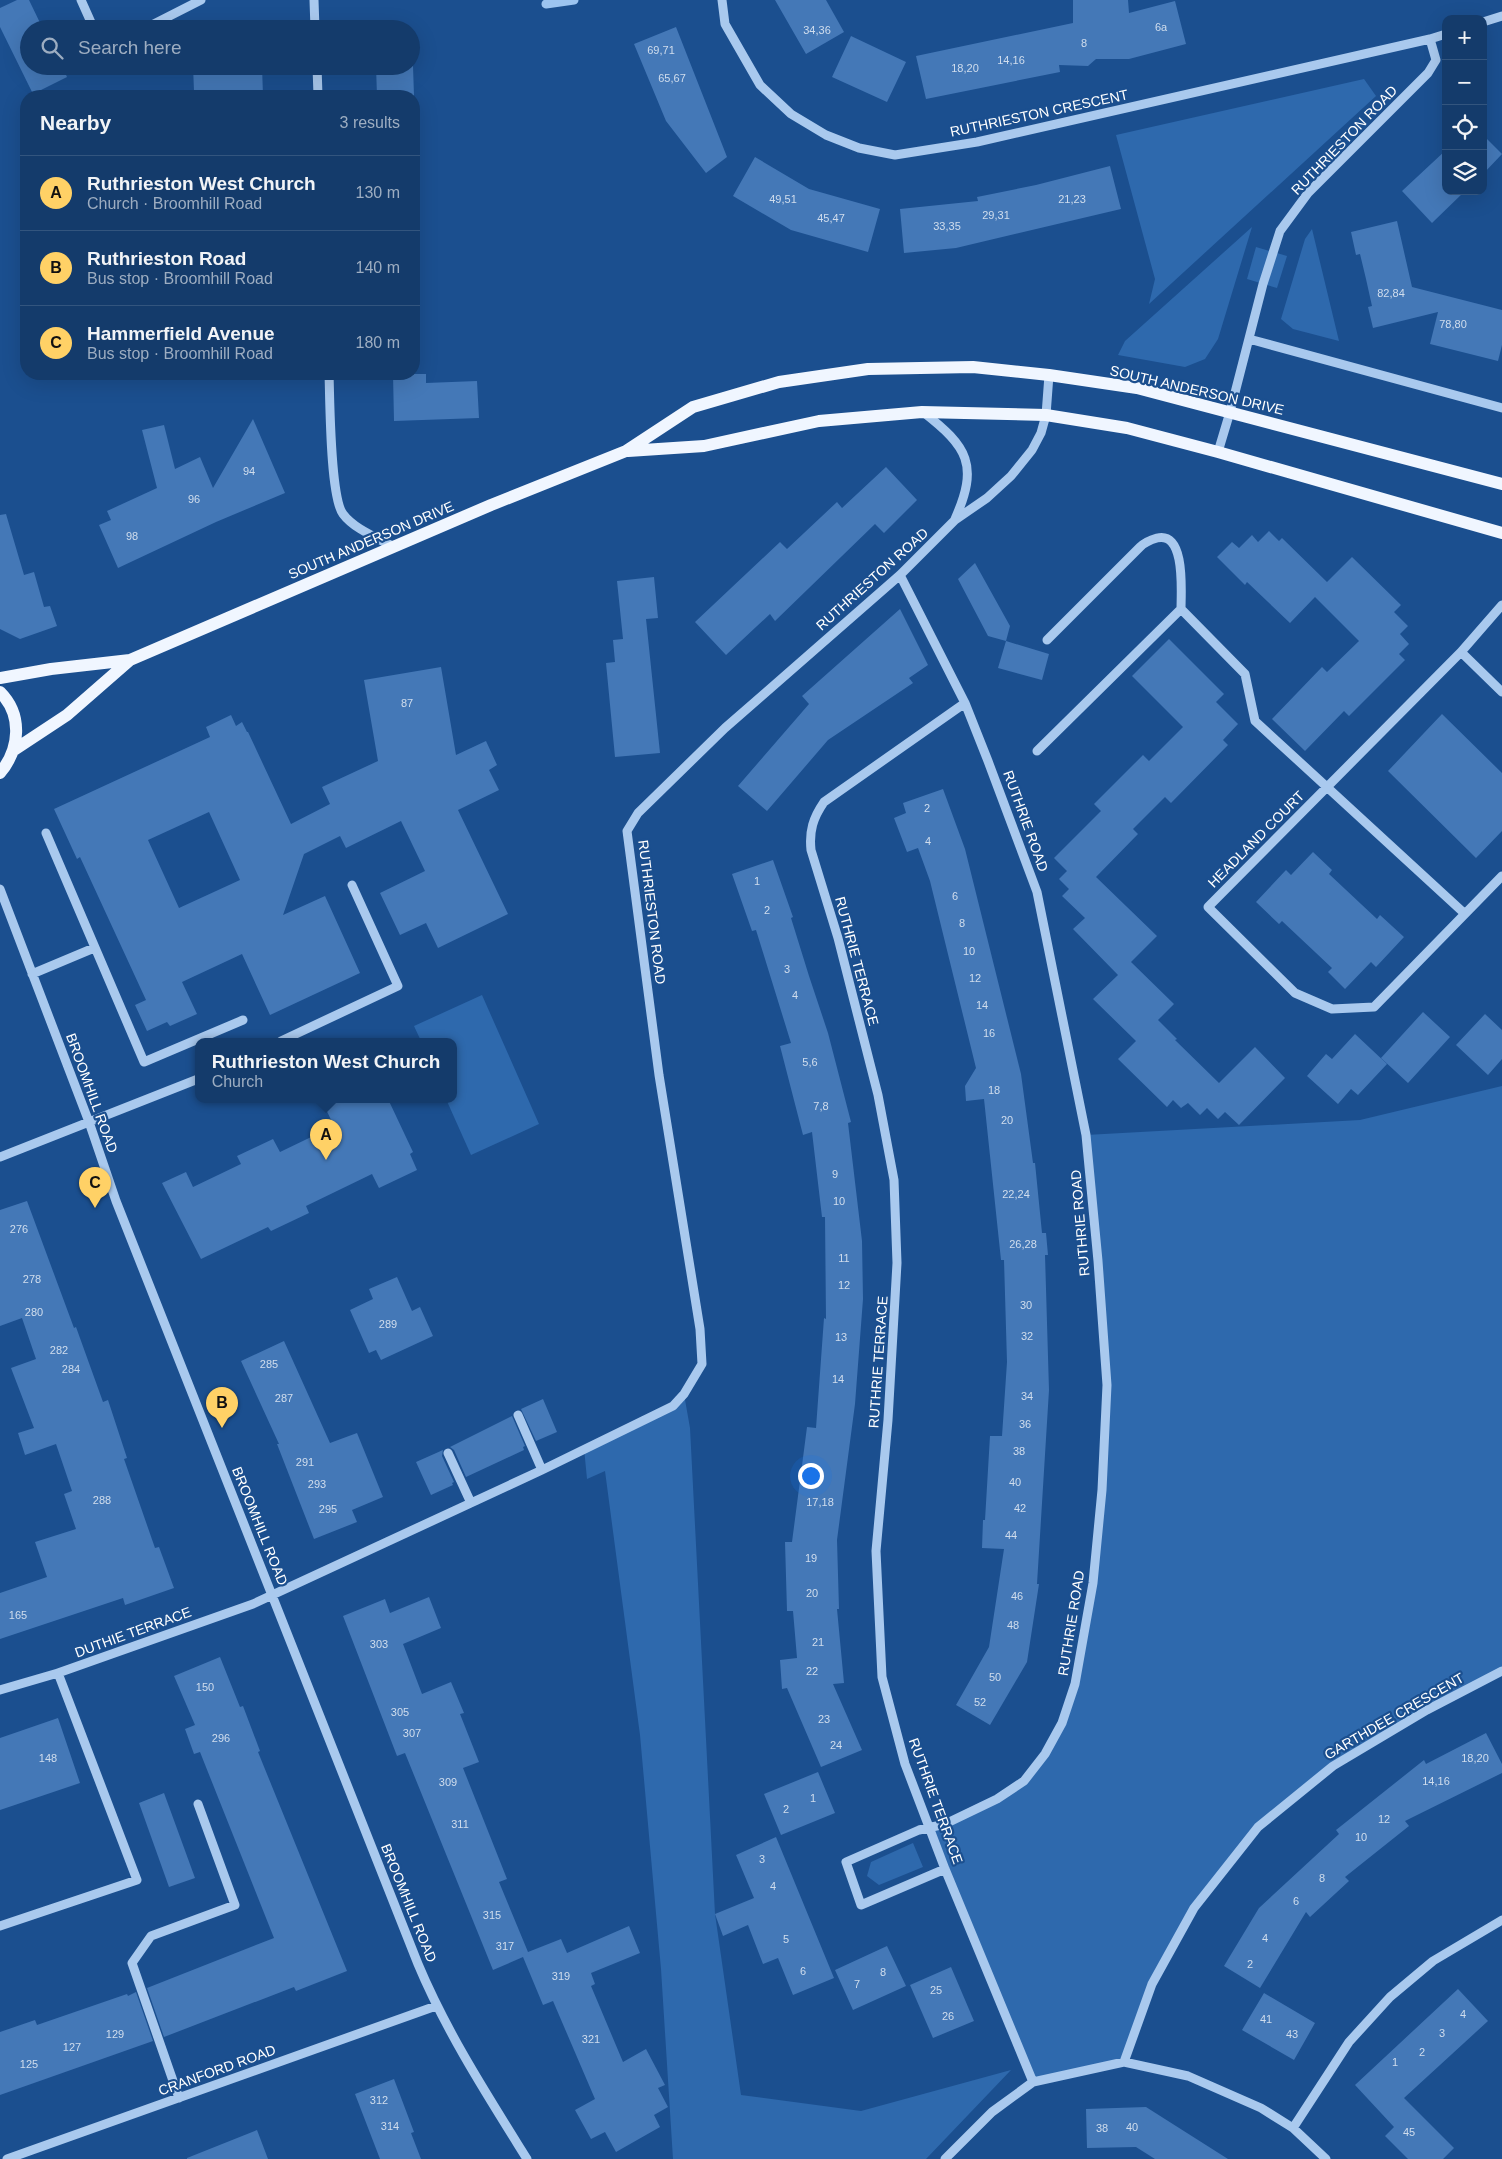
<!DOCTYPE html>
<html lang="en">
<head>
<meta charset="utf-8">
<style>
	:root { --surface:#143b6b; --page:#214673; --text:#f1f3f6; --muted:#9dadc1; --line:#33557e; --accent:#ffd166 }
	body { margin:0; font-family:Helvetica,sans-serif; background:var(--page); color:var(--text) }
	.controls { position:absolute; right:15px; top:15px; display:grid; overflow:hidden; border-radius:10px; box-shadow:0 5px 20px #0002 }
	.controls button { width:45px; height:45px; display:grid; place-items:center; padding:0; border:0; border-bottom:1px solid var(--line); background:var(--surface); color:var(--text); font:25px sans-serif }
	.you { position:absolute; left:810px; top:1475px; width:18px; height:18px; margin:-12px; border:4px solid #fff; border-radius:50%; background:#1a73e8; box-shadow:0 0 0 8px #1a73e833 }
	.badge { display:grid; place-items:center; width:32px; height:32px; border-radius:50%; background:var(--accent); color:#111; font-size:16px; font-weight:700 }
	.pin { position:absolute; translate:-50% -41px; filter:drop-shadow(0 1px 2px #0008) }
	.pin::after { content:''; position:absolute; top:26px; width:18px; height:15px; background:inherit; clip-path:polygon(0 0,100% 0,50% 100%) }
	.popup { position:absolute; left:195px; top:1038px; width:262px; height:65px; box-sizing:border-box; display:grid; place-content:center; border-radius:10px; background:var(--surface); filter:drop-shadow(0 1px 4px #0005); font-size:16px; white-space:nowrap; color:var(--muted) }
	.popup b { font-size:19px; color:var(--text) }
	.popup::after { content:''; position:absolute; left:50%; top:100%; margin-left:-10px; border:10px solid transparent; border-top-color:var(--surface) }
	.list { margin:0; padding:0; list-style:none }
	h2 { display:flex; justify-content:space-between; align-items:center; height:65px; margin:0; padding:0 20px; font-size:21px }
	h2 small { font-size:16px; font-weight:400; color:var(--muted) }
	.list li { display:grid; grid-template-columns:32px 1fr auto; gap:15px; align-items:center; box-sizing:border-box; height:75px; padding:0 20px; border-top:1px solid var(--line) }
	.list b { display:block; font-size:19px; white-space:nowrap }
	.list p { margin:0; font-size:16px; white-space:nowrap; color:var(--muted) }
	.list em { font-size:16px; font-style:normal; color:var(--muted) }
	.icon { flex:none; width:28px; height:28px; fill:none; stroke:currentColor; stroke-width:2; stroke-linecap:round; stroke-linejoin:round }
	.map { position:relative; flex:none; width:1502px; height:2159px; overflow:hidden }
	.search { position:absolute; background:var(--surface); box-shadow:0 5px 20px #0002; left:20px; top:20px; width:400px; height:55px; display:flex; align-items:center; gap:12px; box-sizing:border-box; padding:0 18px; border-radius:28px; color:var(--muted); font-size:19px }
	.panel { position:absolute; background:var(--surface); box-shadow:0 5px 20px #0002; left:20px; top:90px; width:400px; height:290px; border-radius:20px }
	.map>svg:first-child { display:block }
	.green { fill:#2e69ad }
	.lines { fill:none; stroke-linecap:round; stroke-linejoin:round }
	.stream { stroke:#9cc4f0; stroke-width:9 }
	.building { fill:#4478b7; fill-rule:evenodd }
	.minor { stroke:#a9c9ee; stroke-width:9 }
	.major { stroke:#f0f6ff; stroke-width:12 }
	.labels { text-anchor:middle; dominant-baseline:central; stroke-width:4.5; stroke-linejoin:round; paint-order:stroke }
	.number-label { font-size:11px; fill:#d0dded }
	.street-label { font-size:14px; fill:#fff; stroke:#1b4f8f }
</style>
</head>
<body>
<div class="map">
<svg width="1502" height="2159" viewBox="0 0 1502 2159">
	<rect width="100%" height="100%" fill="#1b4f8f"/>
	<!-- green -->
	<path class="green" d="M1364,79L1376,96L1149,304L1155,279L1116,135Z
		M1252,227L1218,339L1205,359L1185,367L1118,355L1125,341Z
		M1312,229L1339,341L1293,329L1281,319L1305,239Z
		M1256,247L1287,256L1277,288L1247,279Z
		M482,995L539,1124L471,1155L446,1099H454V1041H421L414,1026Z
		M1502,1086V1671L1333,1766L1258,1827L1194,1908L1152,1984L1124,2062L1033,2082L930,1827L1024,1781L1062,1723L1093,1583L1107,1385L1086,1135L1360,1120Z
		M684,1394L690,1428L715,1914L741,2095L861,2111L1011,2070L926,2159H673L661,1969L640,1735L605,1471L587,1479L584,1448L673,1406Z
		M913,1843L923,1867L879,1885L867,1876L871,1862Z"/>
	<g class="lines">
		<!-- stream -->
		<path class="stream" d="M546,4L574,0"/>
	</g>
	<!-- building -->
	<path class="building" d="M17,0H29L43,29H29V66H62L67,77L33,94L0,27V8Z
		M775,0H826L844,32L806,54Z
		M1073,0H1128L1129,13L1175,1L1186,44L1129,59H1096L1088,66L1059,65L1060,72L926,99L916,56L1073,23Z
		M676,27L727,157L706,173L666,121L634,44Z
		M851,36L906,62L887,102L832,77Z
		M193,66H262L263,96H220V90L194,91Z
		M376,66H413L414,96H377Z
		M1483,135L1502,154L1483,174Z
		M1446,150V191H1465L1432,223L1402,191Z
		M755,157L809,189L880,209L868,252L791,230L733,196Z
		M1110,166L1121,209L956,248L904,253L900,209L978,201L977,197L1036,185Z
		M1397,221L1412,287L1502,310V345L1498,361L1430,344L1438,312L1373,328L1368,307L1372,306L1366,279L1360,254L1356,255L1351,232Z
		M393,374H426V383L477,381L479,418L394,421Z
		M253,419L285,493L216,522L118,568L99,525L111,520L107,511L157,488L142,430L164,425L175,469L200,457L213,488Z
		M886,467L917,500L884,533L875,524L775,621L770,614L726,655L695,622L780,542L787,549L837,502L842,508Z
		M6,514L24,575L34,572L44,607L50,606L57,626L20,639L0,629V515Z
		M1269,531L1279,541L1282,538L1327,582L1352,557L1401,605L1394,612L1408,626L1400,634L1409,644L1399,654L1405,660L1349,716L1344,711L1305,751L1272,719L1322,667L1327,672L1359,641L1315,597L1290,623L1247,582L1245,585L1217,557L1232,542L1239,548L1252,535L1258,542Z
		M975,563L1010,626L1006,641L988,636L958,579Z
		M654,577L658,618L646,619L660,753L615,757L606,663L615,662L613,640L623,639L617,581Z
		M900,609L928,665L909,678L913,683L828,740L767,811L738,786L809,704L802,696Z
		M1169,639L1224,694L1216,702L1238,724L1223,740L1228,745L1171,803L1165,797L1133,829L1138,834L1096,877L1157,936L1131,962L1174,1004L1158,1020L1177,1039L1175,1040L1219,1083L1255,1047L1285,1078L1239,1125L1225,1112L1218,1119L1207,1108L1200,1115L1188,1103L1181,1108L1173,1100L1167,1107L1118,1059L1136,1041L1093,999L1118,975L1073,929L1085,918L1062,896L1069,889L1059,879L1067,871L1054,858L1101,811L1094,804L1143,755L1149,761L1183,727L1132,676Z
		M1006,641L1049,654L1042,680L998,668Z
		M441,667L456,755L486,741L497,765L489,770L499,790L458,810L508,914L438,948L426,923L400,935L380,893L425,871L401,821L346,848L340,836L304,854L283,915L325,896L360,973L270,1015L242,954L182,982L197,1014L170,1026L167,1022L147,1031L135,1005L146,1000L80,857L77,859L54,809L210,737L206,727L231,715L236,726L242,722L247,732H248L291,824L330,804L322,787L378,761L364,680ZM209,812L240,880L179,908L148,840Z
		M1442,714L1502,773V831L1476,858L1388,771Z
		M943,789L965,849L1021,1074L1033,1163H1035L1042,1233H1046L1048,1255H1045L1049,1390L1037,1584H1039L1027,1662L990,1725L956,1705L989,1647L1004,1549L982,1548L983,1520H985L990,1436H1002L1007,1362L1004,1260H1001L984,1099L966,1101L965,1086L976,1068L930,881L918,848L907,852L894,818L906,813L903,803Z
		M1313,852L1332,870L1329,874L1377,919L1380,915L1404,937L1376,967L1371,962L1345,989L1328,972L1332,968L1282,921L1279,924L1256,902L1286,870L1291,875Z
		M773,860L793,917L791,918L809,976L828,1033L851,1122L848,1123L862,1241L863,1299L855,1404L837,1540L839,1609H837L844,1683L833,1684L862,1750L821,1767L787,1688L782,1689L780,1660L797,1658L793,1611H787L785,1542H792L807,1427L816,1428L824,1318L826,1319L825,1217H822L812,1132L803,1135L780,1046L791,1043L756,930L752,931L732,874Z
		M1423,1012L1450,1037L1408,1083L1381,1058Z
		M1485,1014L1502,1030V1059L1488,1075L1456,1045Z
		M1355,1034L1387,1064L1358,1095L1351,1089L1338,1104L1307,1076L1326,1054L1332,1059Z
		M321,1099H388L413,1152L410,1154L417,1170L379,1188L372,1174L306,1206L309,1213L271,1231L268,1227L201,1259L162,1183L186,1172L193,1187L241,1164L237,1156L273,1139L280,1152L334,1126Z
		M27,1201L74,1328L76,1327L103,1402L108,1400L127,1458L124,1459L155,1548L159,1547L174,1588L125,1605L123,1598L0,1639V1593L47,1577L35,1542L76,1529L64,1494L72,1491L56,1444L25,1455L18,1433L34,1428L11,1368L36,1359L22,1318L0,1326V1210Z
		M397,1277L412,1311L420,1307L433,1336L381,1360L376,1350L369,1353L350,1310L373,1299L369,1289Z
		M284,1341L330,1443L357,1433L383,1497L352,1510L357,1522L314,1539L277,1444H279L241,1361Z
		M543,1399L557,1432L536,1441L521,1409Z
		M512,1416L525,1446L523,1447L524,1450L466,1477L454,1450L450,1447Z
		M443,1450L442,1456L454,1482L452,1483L453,1485L431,1495L416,1462Z
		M429,1597L441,1628L403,1644L422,1694L451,1682L464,1713L460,1714L479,1762L463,1768L507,1879L499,1882L528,1952L561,1939L567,1953L629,1926L640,1953L591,1973L595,1984L591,1986L623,2062L646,2049L665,2085L658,2088L668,2107L654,2115L660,2127L616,2152L605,2132L591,2139L575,2110L595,2099L553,2001L543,2005L523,1957L493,1970L405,1753L397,1756L343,1616L385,1599L390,1613Z
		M220,1657L240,1707L243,1706L260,1751L258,1752L347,1971L296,1991L294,1987L164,2037L147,1988L274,1938L200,1752L194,1754L185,1729L195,1725L174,1676Z
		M58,1718L80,1783L0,1810V1738Z
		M1486,1733L1502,1764V1773L1405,1821L1409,1826L1345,1877L1349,1881L1310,1917L1306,1912L1260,1988L1224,1966L1259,1908L1339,1834L1336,1830L1424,1760L1426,1764Z
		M818,1772L835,1813L781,1835L764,1794Z
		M164,1793L195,1878L169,1887L139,1803Z
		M776,1837L834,1978L793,1995L778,1958L763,1964L748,1925L723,1936L715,1914L754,1898L736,1855Z
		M887,1946L906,1986L853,2010L835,1970Z
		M951,1967L974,2021L933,2038L910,1985Z
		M1458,1989L1488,2021L1404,2098L1454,2148L1443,2159H1408L1385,2136L1394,2127L1355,2085Z
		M136,1992L153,2041L0,2095V2032L35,2020L37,2025L127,1994L128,1996Z
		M1264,1993L1315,2023L1294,2060L1242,2030Z
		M394,2079L414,2132L411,2133L421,2159H380L355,2094Z
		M1146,2107L1228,2159H1155L1136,2147L1087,2148L1086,2109Z
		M257,2130L268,2159H187V2158Z"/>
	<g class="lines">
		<!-- minor -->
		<path class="minor" d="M81,0L94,29
			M314,0L315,29
			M722,0L725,24L760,85L791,114L826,135L859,148L895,155L977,142L1430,39
			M1483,22L1502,16
			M144,29L201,0
			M317,66L318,96
			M1249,339L1502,408
			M329,374C330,400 330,497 343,514C354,529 378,538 394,547
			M923,412C968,447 979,465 955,519
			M1218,452L1230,412L1263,284L1280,231L1308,193L1428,73L1436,60L1430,39L1446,34
			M900,575L965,703L988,761L1037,892L1086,1135L1098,1261L1107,1385L1102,1490L1093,1583L1075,1684L1062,1723L1045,1754L1024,1781L997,1799L945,1824L919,1830L846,1862L861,1905L945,1869
			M1502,605L1461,652L1208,907L1295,993L1332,1009L1374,1007L1502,876
			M1181,609L1245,674L1255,721L1464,913
			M1047,640L1140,547C1145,542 1150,540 1157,538C1186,531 1181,592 1181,609
			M1461,652L1502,692
			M965,703L824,802C813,818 809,831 811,850L838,938L878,1095L894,1180L897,1263L888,1420L876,1551L882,1677L905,1764L945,1869L1033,2082
			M1037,751L1181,609
			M46,833L144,1062L243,1020
			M0,889L89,1122L116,1201L418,1964C447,2033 487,2095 527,2159
			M32,974L94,948
			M281,1041L398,986L352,885
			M0,1157L198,1079
			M518,1415L542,1470
			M448,1453L471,1503
			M0,1690L58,1673L253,1604L542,1470L673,1406L684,1394L702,1364L700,1329L659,1075L627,831L638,813L725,728L900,575L955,520L987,498L1011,476L1032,450L1041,433L1046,415L1049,375
			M0,1926L137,1880L58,1673
			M1124,2062L1152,1984L1194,1908L1258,1827L1333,1766L1427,1710L1502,1671
			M179,2098L132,1963L151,1936L235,1905L198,1804
			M1293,2128L1349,2042L1390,1997L1433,1961L1502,1920
			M7,2159L436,2006
			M945,2159L992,2112L1033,2082L1124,2062L1188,2076L1261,2108L1293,2128L1326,2159"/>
		<!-- major -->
		<path class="major" d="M628,451L704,446L819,421L922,412L1046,415L1127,428L1218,452L1502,533
			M0,678L51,669L130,660L491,505L626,451L693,407L779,382L868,369L973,367L1049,375L1137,388L1502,484
			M0,692C23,715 20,749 0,773
			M14,750L67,715L130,660"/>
	</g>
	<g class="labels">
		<!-- number labels -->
		<g class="number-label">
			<text x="1161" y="27">6a</text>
			<text x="817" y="30">34,36</text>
			<text x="1084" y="43">8</text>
			<text x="661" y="50">69,71</text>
			<text x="1011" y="60">14,16</text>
			<text x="965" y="68">18,20</text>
			<text x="672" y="78">65,67</text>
			<text x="783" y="199">49,51</text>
			<text x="1072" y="199">21,23</text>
			<text x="996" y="215">29,31</text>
			<text x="831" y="218">45,47</text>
			<text x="947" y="226">33,35</text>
			<text x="1391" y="293">82,84</text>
			<text x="1453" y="324">78,80</text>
			<text x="249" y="471">94</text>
			<text x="194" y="499">96</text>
			<text x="132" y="536">98</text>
			<text x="407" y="703">87</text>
			<text x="927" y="808">2</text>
			<text x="928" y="841">4</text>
			<text x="757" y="881">1</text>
			<text x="955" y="896">6</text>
			<text x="767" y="910">2</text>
			<text x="962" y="923">8</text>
			<text x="969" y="951">10</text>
			<text x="787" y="969">3</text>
			<text x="975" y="978">12</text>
			<text x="795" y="995">4</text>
			<text x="982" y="1005">14</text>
			<text x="989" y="1033">16</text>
			<text x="810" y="1062">5,6</text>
			<text x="994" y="1090">18</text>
			<text x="821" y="1106">7,8</text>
			<text x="1007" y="1120">20</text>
			<text x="835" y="1174">9</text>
			<text x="1016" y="1194">22,24</text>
			<text x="839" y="1201">10</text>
			<text x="19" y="1229">276</text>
			<text x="1023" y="1244">26,28</text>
			<text x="844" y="1258">11</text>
			<text x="32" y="1279">278</text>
			<text x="844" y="1285">12</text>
			<text x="1026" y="1305">30</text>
			<text x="34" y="1312">280</text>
			<text x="388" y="1324">289</text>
			<text x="1027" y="1336">32</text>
			<text x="841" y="1337">13</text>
			<text x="59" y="1350">282</text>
			<text x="269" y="1364">285</text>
			<text x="71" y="1369">284</text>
			<text x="838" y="1379">14</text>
			<text x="1027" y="1396">34</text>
			<text x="284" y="1398">287</text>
			<text x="1025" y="1424">36</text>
			<text x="1019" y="1451">38</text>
			<text x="305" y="1462">291</text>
			<text x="1015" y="1482">40</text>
			<text x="317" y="1484">293</text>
			<text x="102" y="1500">288</text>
			<text x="820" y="1502">17,18</text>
			<text x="1020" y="1508">42</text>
			<text x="328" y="1509">295</text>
			<text x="1011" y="1535">44</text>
			<text x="811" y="1558">19</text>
			<text x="812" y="1593">20</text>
			<text x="1017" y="1596">46</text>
			<text x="18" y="1615">165</text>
			<text x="1013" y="1625">48</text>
			<text x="818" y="1642">21</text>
			<text x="379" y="1644">303</text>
			<text x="812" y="1671">22</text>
			<text x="995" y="1677">50</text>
			<text x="205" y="1687">150</text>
			<text x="980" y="1702">52</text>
			<text x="400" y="1712">305</text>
			<text x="824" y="1719">23</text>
			<text x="412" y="1733">307</text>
			<text x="221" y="1738">296</text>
			<text x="836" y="1745">24</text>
			<text x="48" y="1758">148</text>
			<text x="1475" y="1758">18,20</text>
			<text x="1436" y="1781">14,16</text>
			<text x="448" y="1782">309</text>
			<text x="813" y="1798">1</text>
			<text x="786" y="1809">2</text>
			<text x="1384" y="1819">12</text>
			<text x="460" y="1824">311</text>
			<text x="1361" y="1837">10</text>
			<text x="762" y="1859">3</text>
			<text x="1322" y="1878">8</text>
			<text x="773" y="1886">4</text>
			<text x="1296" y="1901">6</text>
			<text x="492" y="1915">315</text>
			<text x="1265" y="1938">4</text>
			<text x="786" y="1939">5</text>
			<text x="505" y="1946">317</text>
			<text x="1250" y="1964">2</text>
			<text x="803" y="1971">6</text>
			<text x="883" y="1972">8</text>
			<text x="561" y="1976">319</text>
			<text x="857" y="1984">7</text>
			<text x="936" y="1990">25</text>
			<text x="1463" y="2014">4</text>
			<text x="948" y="2016">26</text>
			<text x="1266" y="2019">41</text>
			<text x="1442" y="2033">3</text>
			<text x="115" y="2034">129</text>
			<text x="1292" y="2034">43</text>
			<text x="591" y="2039">321</text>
			<text x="72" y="2047">127</text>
			<text x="1422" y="2052">2</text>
			<text x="1395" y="2062">1</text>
			<text x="29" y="2064">125</text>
			<text x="379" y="2100">312</text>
			<text x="390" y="2126">314</text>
			<text x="1132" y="2127">40</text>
			<text x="1102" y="2128">38</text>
			<text x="1409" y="2132">45</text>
		</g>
		<!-- street labels -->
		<g class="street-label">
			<text transform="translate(1039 113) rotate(-12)">RUTHRIESTON CRESCENT</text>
			<text transform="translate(1344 140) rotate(-46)">RUTHRIESTON ROAD</text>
			<text transform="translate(1197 390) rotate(13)">SOUTH ANDERSON DRIVE</text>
			<text transform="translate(371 540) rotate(-23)">SOUTH ANDERSON DRIVE</text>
			<text transform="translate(872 579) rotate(-42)">RUTHRIESTON ROAD</text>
			<text transform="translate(1026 821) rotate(70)">RUTHRIE ROAD</text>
			<text transform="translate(1256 839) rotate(-45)">HEADLAND COURT</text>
			<text transform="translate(652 912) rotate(83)">RUTHRIESTON ROAD</text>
			<text transform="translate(857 961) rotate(75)">RUTHRIE TERRACE</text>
			<text transform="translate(92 1093) rotate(70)">BROOMHILL ROAD</text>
			<text transform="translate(1080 1223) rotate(-95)">RUTHRIE ROAD</text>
			<text transform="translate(878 1362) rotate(-86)">RUTHRIE TERRACE</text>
			<text transform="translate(260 1526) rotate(68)">BROOMHILL ROAD</text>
			<text transform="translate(1071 1623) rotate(-81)">RUTHRIE ROAD</text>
			<text transform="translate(133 1632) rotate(-20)">DUTHIE TERRACE</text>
			<text transform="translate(1394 1716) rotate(-30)">GARTHDEE CRESCENT</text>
			<text transform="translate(936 1801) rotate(70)">RUTHRIE TERRACE</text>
			<text transform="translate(409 1903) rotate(68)">BROOMHILL ROAD</text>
			<text transform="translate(217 2070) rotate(-20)">CRANFORD ROAD</text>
		</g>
	</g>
</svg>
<div class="controls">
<button>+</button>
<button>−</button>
<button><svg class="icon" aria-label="locate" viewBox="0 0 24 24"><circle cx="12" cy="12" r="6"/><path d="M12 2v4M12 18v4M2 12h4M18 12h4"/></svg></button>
<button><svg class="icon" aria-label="layers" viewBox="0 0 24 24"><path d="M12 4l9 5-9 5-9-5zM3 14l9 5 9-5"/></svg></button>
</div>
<div class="you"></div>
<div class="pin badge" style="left:326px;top:1160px">A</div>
<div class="popup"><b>Ruthrieston West Church</b>Church</div>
<div class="pin badge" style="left:222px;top:1428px">B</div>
<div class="pin badge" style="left:95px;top:1208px">C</div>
<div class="search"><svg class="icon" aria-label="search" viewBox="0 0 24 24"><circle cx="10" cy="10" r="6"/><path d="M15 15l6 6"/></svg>Search here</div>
<section class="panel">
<h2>Nearby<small>3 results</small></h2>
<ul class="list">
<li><span class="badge">A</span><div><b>Ruthrieston West Church</b><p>Church · Broomhill Road</p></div><em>130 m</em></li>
<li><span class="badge">B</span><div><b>Ruthrieston Road</b><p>Bus stop · Broomhill Road</p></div><em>140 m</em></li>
<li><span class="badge">C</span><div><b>Hammerfield Avenue</b><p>Bus stop · Broomhill Road</p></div><em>180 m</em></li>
</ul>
</section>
</div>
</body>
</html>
